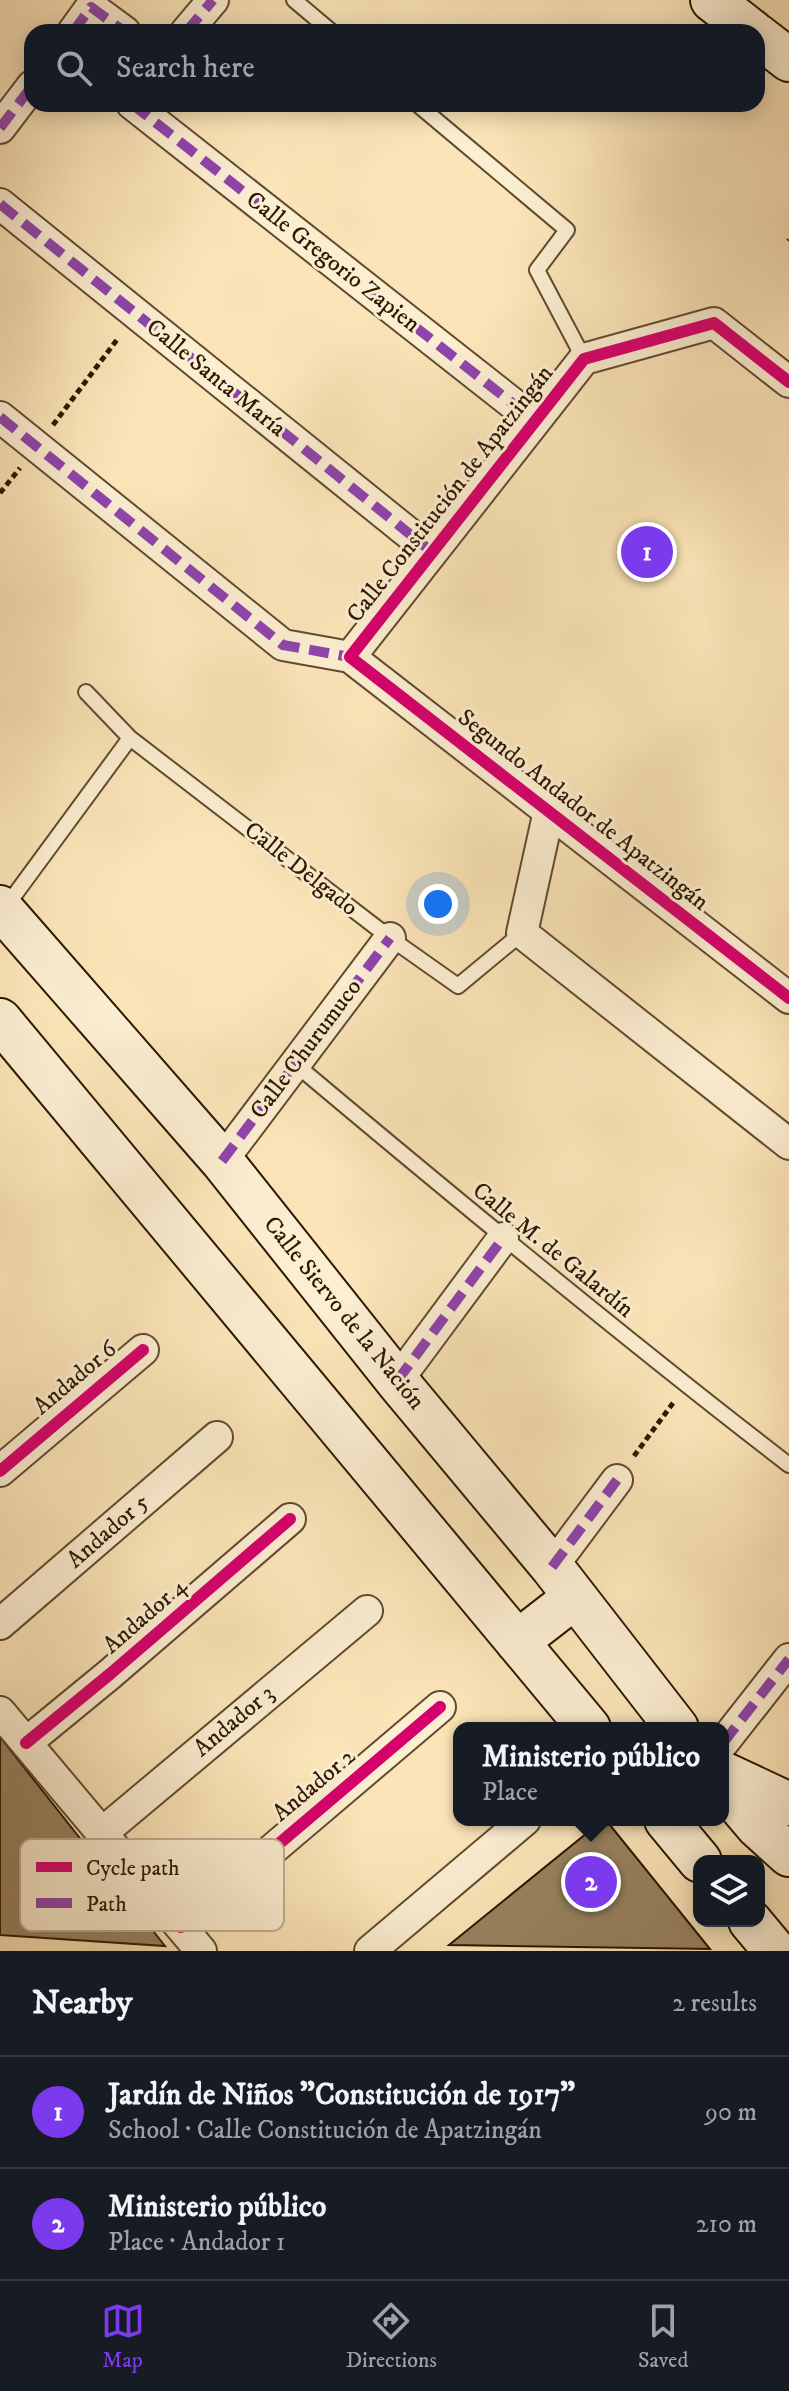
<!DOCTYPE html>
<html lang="en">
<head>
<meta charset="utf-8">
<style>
	:root { --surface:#171b24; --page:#242831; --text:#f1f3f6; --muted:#9ea1a6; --line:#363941; --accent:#7c3aed }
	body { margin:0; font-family:"IM FELL DW Pica",serif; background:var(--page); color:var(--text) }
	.controls { position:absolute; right:24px; bottom:24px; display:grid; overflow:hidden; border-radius:16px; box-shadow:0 4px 20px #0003 }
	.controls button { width:72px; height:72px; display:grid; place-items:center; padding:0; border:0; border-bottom:2px solid var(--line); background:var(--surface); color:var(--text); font:40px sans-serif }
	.you { position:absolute; left:438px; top:904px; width:28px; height:28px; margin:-20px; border:6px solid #fff; border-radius:50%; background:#1a73e8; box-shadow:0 0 0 12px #1a73e833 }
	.badge { display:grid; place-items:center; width:52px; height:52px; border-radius:50%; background:var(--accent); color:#fff; font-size:26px; font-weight:700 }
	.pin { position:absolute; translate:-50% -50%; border:4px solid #fff; box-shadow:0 2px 8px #0006 }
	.popup { position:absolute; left:453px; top:1722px; width:276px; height:104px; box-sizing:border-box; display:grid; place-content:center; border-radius:16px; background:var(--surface); filter:drop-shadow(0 2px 6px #0005); font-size:26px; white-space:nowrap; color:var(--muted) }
	.popup b { font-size:30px; color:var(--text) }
	.popup::after { content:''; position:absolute; left:50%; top:100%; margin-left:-16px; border:16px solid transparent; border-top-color:var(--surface) }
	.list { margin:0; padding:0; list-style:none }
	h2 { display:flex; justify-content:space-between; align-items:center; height:104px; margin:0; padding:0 32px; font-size:34px }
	h2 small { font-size:26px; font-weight:400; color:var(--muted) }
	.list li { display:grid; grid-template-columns:52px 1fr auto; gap:24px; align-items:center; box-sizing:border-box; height:112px; padding:0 32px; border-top:2px solid var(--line) }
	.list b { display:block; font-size:30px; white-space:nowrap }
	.list p { margin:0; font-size:26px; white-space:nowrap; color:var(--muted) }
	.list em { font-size:26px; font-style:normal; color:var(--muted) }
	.icon { flex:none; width:44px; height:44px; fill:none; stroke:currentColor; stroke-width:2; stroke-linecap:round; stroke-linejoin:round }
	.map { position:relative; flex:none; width:789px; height:1951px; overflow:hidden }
	.search { position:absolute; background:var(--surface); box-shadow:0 4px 20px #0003; left:24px; right:24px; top:24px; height:88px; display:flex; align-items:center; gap:20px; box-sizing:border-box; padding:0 28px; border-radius:24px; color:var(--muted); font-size:30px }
	.sheet { height:328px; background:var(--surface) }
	nav { display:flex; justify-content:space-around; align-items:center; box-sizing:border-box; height:112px; border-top:2px solid var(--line); background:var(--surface); font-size:22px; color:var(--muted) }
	nav a { display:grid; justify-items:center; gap:4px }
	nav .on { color:var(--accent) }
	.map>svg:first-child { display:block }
	.building { fill:#988360; stroke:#2c1800; stroke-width:2 }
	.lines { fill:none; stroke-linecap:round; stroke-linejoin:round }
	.lane-casing { stroke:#604b2e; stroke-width:18 }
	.street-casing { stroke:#604b2e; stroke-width:34 }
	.secondary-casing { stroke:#2c1800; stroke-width:46 }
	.path { stroke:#2c1800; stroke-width:5; stroke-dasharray:6 4; stroke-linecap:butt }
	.lane { stroke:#fceed1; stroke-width:14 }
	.street { stroke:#fceed1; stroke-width:30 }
	.secondary { stroke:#fceed1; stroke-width:42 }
	.quiet { stroke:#8e44ad; stroke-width:10; stroke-dasharray:20 10; stroke-linecap:butt }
	.cycleway-casing { stroke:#fceed1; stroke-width:17 }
	.cycleway { stroke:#d6006c; stroke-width:12 }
	.labels { text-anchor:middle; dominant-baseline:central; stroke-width:6; stroke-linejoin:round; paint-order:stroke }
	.street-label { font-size:24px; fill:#2c1800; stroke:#fceed1 }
	.key { fill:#fceed1; stroke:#beae92; stroke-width:2 }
	.key-label { font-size:22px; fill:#2c1800 }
</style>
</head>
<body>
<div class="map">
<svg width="789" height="1951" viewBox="0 0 789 1951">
	<rect width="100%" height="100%" fill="#fbe5b8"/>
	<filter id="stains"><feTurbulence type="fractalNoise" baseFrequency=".0025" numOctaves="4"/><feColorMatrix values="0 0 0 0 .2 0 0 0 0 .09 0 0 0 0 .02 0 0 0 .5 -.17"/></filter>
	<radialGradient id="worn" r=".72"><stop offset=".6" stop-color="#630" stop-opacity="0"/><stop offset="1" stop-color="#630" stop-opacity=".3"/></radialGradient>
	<!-- building -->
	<path class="building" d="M0,1737L165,1946L0,1935Z
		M603,1820H606L710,1949L449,1945Z"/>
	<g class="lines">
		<!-- lane casing -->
		<g class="lane-casing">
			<path id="lane" d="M294,0L332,32
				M417,104L567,230L537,270L584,359
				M86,692L130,738L390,938L458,986L522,933
				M5,908L130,738
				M294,1063C457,1200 620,1335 789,1465"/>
		</g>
		<!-- street casing -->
		<g class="street-casing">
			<path id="street" d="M73,32L91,7L125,32
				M186,32L213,0
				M132,104L535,421
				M0,128L32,86
				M0,204L432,552
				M0,417L283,645L350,657L789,998
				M350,657L584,359L714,323L789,382
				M549,811L522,933L789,1144
				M222,1161L390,938
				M397,1381L503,1238
				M0,1471L143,1350
				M552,1567L617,1480
				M0,1624L217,1437
				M0,1712L201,1951
				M26,1743L110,1674L290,1519
				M723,1743L789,1659
				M102,1833L367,1611
				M181,1927L440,1707
				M370,1951L525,1820"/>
		</g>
		<!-- secondary casing -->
		<g class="secondary-casing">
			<path id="secondary" d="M712,0L753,32
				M757,35L789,60
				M0,907L222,1161L397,1381L552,1567L677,1728
				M0,1020L589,1728
				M517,1642L575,1597
				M723,1773L789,1804
				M723,1786L758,1827L789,1855
				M666,1820L700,1861
				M750,1921L775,1951"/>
		</g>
		<!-- path -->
		<path class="path" d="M788,241L789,240
			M53,425L119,337
			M0,493L20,468
			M634,1456L673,1403"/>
		<!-- lane -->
		<use href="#lane" class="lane"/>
		<!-- street -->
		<use href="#street" class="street"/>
		<!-- secondary -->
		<use href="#secondary" class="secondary"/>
		<!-- quiet -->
		<path class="quiet" d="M73,32L91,7L125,32
			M186,32L213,0
			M132,104L535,421
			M0,128L32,86
			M0,204L432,552
			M0,417L283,645L350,657
			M222,1161L390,938
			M397,1381L503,1238
			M552,1567L617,1480
			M723,1743L789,1659"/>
		<!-- cycleway casing -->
		<g class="cycleway-casing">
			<path id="cycleway" d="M789,382L714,323L584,359L350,657L789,998
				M0,1471L143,1350
				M26,1743L110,1674L290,1519
				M181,1927L440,1707"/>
		</g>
		<!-- cycleway -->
		<use href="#cycleway" class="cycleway"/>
	</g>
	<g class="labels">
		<!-- street labels -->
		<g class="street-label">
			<text transform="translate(333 262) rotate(38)">Calle Gregorio Zapien</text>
			<text transform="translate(216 378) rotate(39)">Calle Santa María</text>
			<text transform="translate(450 494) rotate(-52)">Calle Constitución de Apatzingán</text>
			<text transform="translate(583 810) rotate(38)">Segundo Andador de Apatzingán</text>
			<text transform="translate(301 869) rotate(38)">Calle Delgado</text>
			<text transform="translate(306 1049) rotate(-53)">Calle Churumuco</text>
			<text transform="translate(553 1250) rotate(39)">Calle M. de Galardín</text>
			<text transform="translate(344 1313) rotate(51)">Calle Siervo de la Nación</text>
			<text transform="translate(75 1378) rotate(-40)">Andador 6</text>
			<text transform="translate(108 1531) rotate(-41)">Andador 5</text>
			<text transform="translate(145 1616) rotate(-41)">Andador 4</text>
			<text transform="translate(234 1721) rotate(-40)">Andador 3</text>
			<text transform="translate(314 1785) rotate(-40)">Andador 2</text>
		</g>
	</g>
	<!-- legend -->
	<rect x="20" y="1839" width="264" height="92" rx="12" class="key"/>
	<rect x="36" y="1862" width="36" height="10" fill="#d6006c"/>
	<rect x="36" y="1898" width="36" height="10" fill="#8e44ad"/>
	<g class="key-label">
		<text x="86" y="1875">Cycle path</text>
		<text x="86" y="1911">Path</text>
	</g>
	<rect width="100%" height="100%" filter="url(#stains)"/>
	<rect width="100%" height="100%" fill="url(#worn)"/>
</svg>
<div class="controls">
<button><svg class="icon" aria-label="layers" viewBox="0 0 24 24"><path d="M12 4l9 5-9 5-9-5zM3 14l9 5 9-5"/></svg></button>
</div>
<div class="you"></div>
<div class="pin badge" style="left:647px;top:552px">1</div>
<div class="pin badge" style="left:591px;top:1882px">2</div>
<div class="popup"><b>Ministerio público</b>Place</div>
<div class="search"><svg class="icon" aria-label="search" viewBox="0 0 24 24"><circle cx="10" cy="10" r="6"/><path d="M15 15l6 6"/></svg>Search here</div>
</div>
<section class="sheet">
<h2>Nearby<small>2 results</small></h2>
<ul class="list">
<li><span class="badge">1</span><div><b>Jardín de Niños &quot;Constitución de 1917&quot;</b><p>School · Calle Constitución de Apatzingán</p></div><em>90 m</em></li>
<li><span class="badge">2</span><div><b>Ministerio público</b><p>Place · Andador 1</p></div><em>210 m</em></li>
</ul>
</section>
<nav>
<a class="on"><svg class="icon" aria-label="map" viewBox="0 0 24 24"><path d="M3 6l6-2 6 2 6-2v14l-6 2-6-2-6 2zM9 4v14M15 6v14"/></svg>Map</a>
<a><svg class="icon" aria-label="directions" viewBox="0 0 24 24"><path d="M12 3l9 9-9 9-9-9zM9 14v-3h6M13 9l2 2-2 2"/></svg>Directions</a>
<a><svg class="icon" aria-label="saved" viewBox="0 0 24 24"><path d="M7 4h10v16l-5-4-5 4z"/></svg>Saved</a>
</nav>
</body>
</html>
